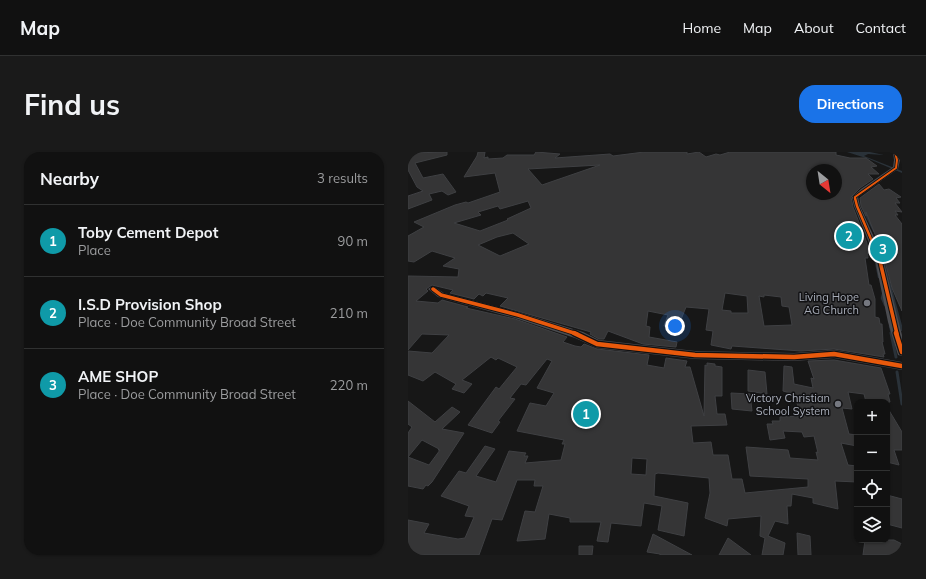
<!DOCTYPE html>
<html lang="en">
<head>
<meta charset="utf-8">
<style>
	:root { --surface:#111; --page:#1a1a1a; --text:#f1f3f6; --muted:#9c9d9f; --line:#303131; --accent:#1a73e8 }
	body { margin:0; font-family:Mulish,sans-serif; background:var(--page); color:var(--text) }
	.controls { position:absolute; right:12px; bottom:12px; display:grid; overflow:hidden; border-radius:8px; box-shadow:0 1px 3px #0004 }
	.controls button { width:36px; height:36px; display:grid; place-items:center; padding:0; border:0; border-bottom:1px solid var(--line); background:var(--surface); color:var(--text); font:20px sans-serif }
	.compass { position:absolute; left:398px; top:12px; width:36px; height:36px; border-radius:50%; background:var(--surface); box-shadow:0 1px 3px #0004; rotate:150deg }
	.you { position:absolute; left:267px; top:174px; width:14px; height:14px; margin:-10px; border:3px solid #fff; border-radius:50%; background:#1a73e8; box-shadow:0 0 0 6px #1a73e833 }
	.badge { display:grid; place-items:center; width:26px; height:26px; border-radius:50%; background:var(--accent); color:#fff; font-size:13px; font-weight:700 }
	.pin { position:absolute; translate:-50% -50%; border:2px solid #fff; box-shadow:0 1px 4px #0006 }
	.list { margin:0; padding:0; list-style:none }
	h2 { display:flex; justify-content:space-between; align-items:center; height:52px; margin:0; padding:0 16px; font-size:17px }
	h2 small { font-size:13px; font-weight:400; color:var(--muted) }
	.list li { display:grid; grid-template-columns:26px 1fr auto; gap:12px; align-items:center; box-sizing:border-box; height:72px; padding:0 16px; border-top:1px solid var(--line) }
	.list b { display:block; font-size:15px; white-space:nowrap }
	.list p { margin:0; font-size:13px; white-space:nowrap; color:var(--muted) }
	.list em { font-size:13px; font-style:normal; color:var(--muted) }
	.icon { flex:none; width:22px; height:22px; fill:none; stroke:currentColor; stroke-width:2; stroke-linecap:round; stroke-linejoin:round }
	.map { position:relative; flex:none; width:494px; height:403px; overflow:hidden; border-radius:16px }
	header { display:flex; align-items:center; gap:24px; box-sizing:border-box; height:56px; padding:0 20px; background:var(--surface); border-bottom:1px solid var(--line) }
	header strong { font-size:19px }
	nav { display:flex; gap:22px; margin-inline-start:auto; font-size:14px }
	.intro { display:flex; align-items:center; justify-content:space-between; box-sizing:border-box; height:96px; padding:0 24px }
	h1 { margin:0; font-size:28px }
	.button { padding:10px 18px; border-radius:16px; background:var(--accent); color:#fff; font-size:14px; font-weight:700 }
	main { display:flex; gap:24px; padding:0 24px }
	aside { flex:1; background:var(--surface); border-radius:16px; box-shadow:0 1px 3px #0004 }
	.map>svg:first-child { display:block }
	.water { fill:#2a3239 }
	.lines { fill:none; stroke-linecap:round; stroke-linejoin:round }
	.stream-far2 { stroke:#2a3239; stroke-width:2 }
	.stream-far1 { stroke:#2a3239; stroke-width:2.5 }
	.stream { stroke:#2a3239; stroke-width:3 }
	.building { fill:#353536; stroke:#3f4043; fill-rule:evenodd }
	.street { fill:#4b4c50; fill-rule:evenodd }
	.cycleway-far3-casing { stroke:#111113; stroke-width:3.5 }
	.cycleway-far2-casing { stroke:#111113; stroke-width:4 }
	.cycleway-far1-casing { stroke:#111113; stroke-width:5.5 }
	.cycleway-casing { stroke:#111113; stroke-width:7 }
	.cycleway-far3 { stroke:#e8590c; stroke-width:2 }
	.cycleway-far2 { stroke:#e8590c; stroke-width:2.5 }
	.cycleway-far1 { stroke:#e8590c; stroke-width:3.5 }
	.cycleway { stroke:#e8590c; stroke-width:4.5 }
	.poi-dot { fill:#757880; stroke:#111113; stroke-width:1.5 }
	.labels { text-anchor:middle; dominant-baseline:central; stroke-width:3; stroke-linejoin:round; paint-order:stroke }
	.poi-label { font-size:11px; fill:#a8adb8; stroke:#111113; text-anchor:end }
</style>
</head>
<body>
<header>
<strong>Map</strong>
<nav><a>Home</a><a>Map</a><a>About</a><a>Contact</a></nav>
</header>
<div class="intro"><h1>Find us</h1><a class="button">Directions</a></div>
<main>
<aside>
<h2>Nearby<small>3 results</small></h2>
<ul class="list">
<li><span class="badge" style="background:#0f9aa8">1</span><div><b>Toby Cement Depot</b><p>Place</p></div><em>90 m</em></li>
<li><span class="badge" style="background:#0f9aa8">2</span><div><b>I.S.D Provision Shop</b><p>Place · Doe Community Broad Street</p></div><em>210 m</em></li>
<li><span class="badge" style="background:#0f9aa8">3</span><div><b>AME SHOP</b><p>Place · Doe Community Broad Street</p></div><em>220 m</em></li>
</ul>
</aside>
<div class="map">
<svg width="494" height="403" viewBox="0 0 494 403">
	<rect width="100%" height="100%" fill="#171717"/>
	<!-- water -->
	<path class="water" d="M439,0H462L476,3L460,2L456,4L494,19V21L461,7Z"/>
	<g class="lines">
		<!-- stream-far2 -->
		<path class="stream-far2" d="M457,61L466,79
			M470,90L474,106
			M466,103L467,106"/>
		<!-- stream-far1 -->
		<path class="stream-far1" d="M467,105L471,125
			M474,105L494,178
			M475,142L474,146L477,153
			M482,174L484,182"/>
		<!-- stream -->
		<path class="stream" d="M483,181L488,205
			M489,220L494,252"/>
	</g>
	<!-- building -->
	<path class="building" d="M0,0L2,1L39,0V3L7,11L15,26L35,22L48,40L40,43L34,39L21,42L24,48L0,57V44L15,39L9,35L0,18Z
		M70,0H77L76,6L80,5V7L95,6L99,3H126L128,0L152,2L147,6L202,2L205,4L236,0H279V2L291,0L298,5L308,2L312,3L322,0H428V3L442,6H458L469,14L463,15L471,22H460L465,27L452,36L443,45L445,55L459,91L460,106H457L461,133H463L467,147V165L471,166L472,172H474L475,190H474L477,202H475L476,205L426,197L393,199L324,194L323,197L303,193L305,179L298,178L301,157L278,155L270,175L256,174L260,163L240,159L238,174L242,175L241,185L269,190L268,195L235,192L200,179L196,187H191L182,182L183,180L92,154L100,146L78,141L75,144L71,142L66,147L42,141L45,138L24,133L18,137L20,139L8,149L30,151L34,148L60,155L58,156L107,167L159,185L155,190L167,194L173,195L176,192L189,197L241,203L239,213L256,216L258,206L279,209L277,215H282L296,264L297,213L299,214V211L307,212V214L314,215V244H307L309,262H317L319,273L283,274L285,291L303,290L305,303H320L324,327H334L337,341L400,335V327L342,324L338,295L380,298L382,306L410,308L408,300L410,301L406,284L396,285L394,280L375,279L377,286L362,288L359,272H365L364,269H372V265L393,264L386,242L375,239L376,214L384,215L386,232L405,236L403,226L406,227L400,209L426,208L473,216L482,242H480L482,250H458L456,242L440,240L444,257L434,256L441,282L449,283V294L433,291L440,313L449,314V330L427,329L430,357L405,351V346L384,342L383,354H379L380,372L367,369L360,384L377,391L375,403H354L357,386L352,384L353,364L320,367L319,374L297,366L302,341L301,326L250,321L247,322L246,344L280,351L276,384L250,378L254,354L236,351L233,374L203,371L200,390L189,389L193,370H162V366L141,362L137,387L109,389L117,359L127,360L135,334H126L127,328H109L94,368L84,367L71,403H0V368L21,372L16,381L50,387L57,386L66,365L57,364L61,354L33,344L51,319L58,321L77,294L87,297L68,324L88,330L101,299L118,301L116,304H120L117,311L153,308L157,292H154L156,288L109,279L122,251L138,254L146,241L129,236L144,209L139,207L118,233L113,232L102,246L107,247L90,269L92,270L84,281L60,273L88,235L91,237L109,215L90,206L88,208L83,205L54,228L64,232L56,241L44,237L48,232L27,220L15,229L0,223V199L24,201L41,183L14,182L0,198V124L50,125L51,117L35,114L47,106L24,99L6,110L0,109V84L16,75L6,70L47,53L58,50L60,51L92,40L87,21L56,25L69,4ZM192,13L134,33L120,17ZM401,18H428V42H404V24ZM120,49L123,56L99,67L100,68L72,79L46,71L73,63L70,60L90,54L92,57ZM105,81L121,92L92,104L70,93L89,85ZM317,141L339,144L340,161H323V159L314,158ZM356,143L373,145L374,154L381,155L384,173L356,174L351,144L356,145ZM224,306L239,307L238,323L223,322Z
		M471,32L476,38L481,37L493,45L488,46L492,51H487L494,60L487,59L490,63H487L494,72V159L484,136L475,102L458,60V64L453,54L452,46Z
		M340,218L357,220L359,242L340,239Z
		M323,241L342,242L344,259L324,257Z
		M0,249L27,270L44,255L52,260L34,277L56,281L24,330L20,334L18,333L15,337L0,334V305L21,313L32,298H30L31,297L14,288L0,305V281L4,275L0,272Z
		M479,255L494,280V298H486L491,313L479,310Z
		M479,343L494,347V376L479,372Z
		M389,381L402,384L403,403H390Z
		M245,382L284,403H252V402L239,400Z
		M320,386L343,403H311Z
		M457,388H486L494,392V403H455Z
		M171,394H185L184,403H171Z"/>
	<g class="lines">
		<!-- street -->
		<path class="street" d="M485,0H489L492,8L490,17L450,45L452,54L474,103L494,183V204L490,203L489,200L480,170L466,103L446,54L444,45L453,37L485,15L486,8Z
			M25,134L36,141L113,161L175,180L191,188L287,199L386,201L426,198L494,210V218L426,206L386,209L287,207L189,196L167,186L107,166L30,145L20,137Z"/>
		<!-- cycleway-far3 casing -->
		<g class="cycleway-far3-casing">
			<path id="cycleway-far3" d="M447,47V45L488,16L489,8L487,0"/>
		</g>
		<!-- cycleway-far2 casing -->
		<g class="cycleway-far2-casing">
			<path id="cycleway-far2" d="M447,46L449,54L471,106"/>
		</g>
		<!-- cycleway-far1 casing -->
		<g class="cycleway-far1-casing">
			<path id="cycleway-far1" d="M471,105L489,182
				M25,137L33,143L110,163L169,182"/>
		</g>
		<!-- cycleway casing -->
		<g class="cycleway-casing">
			<path id="cycleway" d="M166,181L189,192L287,203L386,205L426,202L494,214
				M488,181L494,200"/>
		</g>
		<!-- cycleway-far3 -->
		<use href="#cycleway-far3" class="cycleway-far3"/>
		<!-- cycleway-far2 -->
		<use href="#cycleway-far2" class="cycleway-far2"/>
		<!-- cycleway-far1 -->
		<use href="#cycleway-far1" class="cycleway-far1"/>
		<!-- cycleway -->
		<use href="#cycleway" class="cycleway"/>
	</g>
	<!-- markers -->
	<g class="poi-dot">
		<circle cx="459" cy="151" r="4"/>
		<circle cx="430" cy="252" r="4"/>
	</g>
	<g class="labels">
		<!-- poi labels -->
		<g class="poi-label">
			<text x="451" y="145">Living Hope<tspan x="451" dy="13">AG Church</tspan></text>
			<text x="422" y="246">Victory Christian<tspan x="422" dy="13">School System</tspan></text>
		</g>
	</g>
</svg>
<div class="controls">
<button>+</button>
<button>−</button>
<button><svg class="icon" aria-label="locate" viewBox="0 0 24 24"><circle cx="12" cy="12" r="6"/><path d="M12 2v4M12 18v4M2 12h4M18 12h4"/></svg></button>
<button><svg class="icon" aria-label="layers" viewBox="0 0 24 24"><path d="M12 4l9 5-9 5-9-5zM3 14l9 5 9-5"/></svg></button>
</div>
<svg class="compass" viewBox="-18 -18 36 36"><path d="M0-13l5 13h-10z" fill="#e53935"/><path d="M0 13l5-13h-10z" fill="#9c9d9f"/></svg>
<div class="you"></div>
<div class="pin badge" style="left:178px;top:262px;background:#0f9aa8">1</div>
<div class="pin badge" style="left:441px;top:84px;background:#0f9aa8">2</div>
<div class="pin badge" style="left:475px;top:97px;background:#0f9aa8">3</div>
</div>
</main>
</body>
</html>
